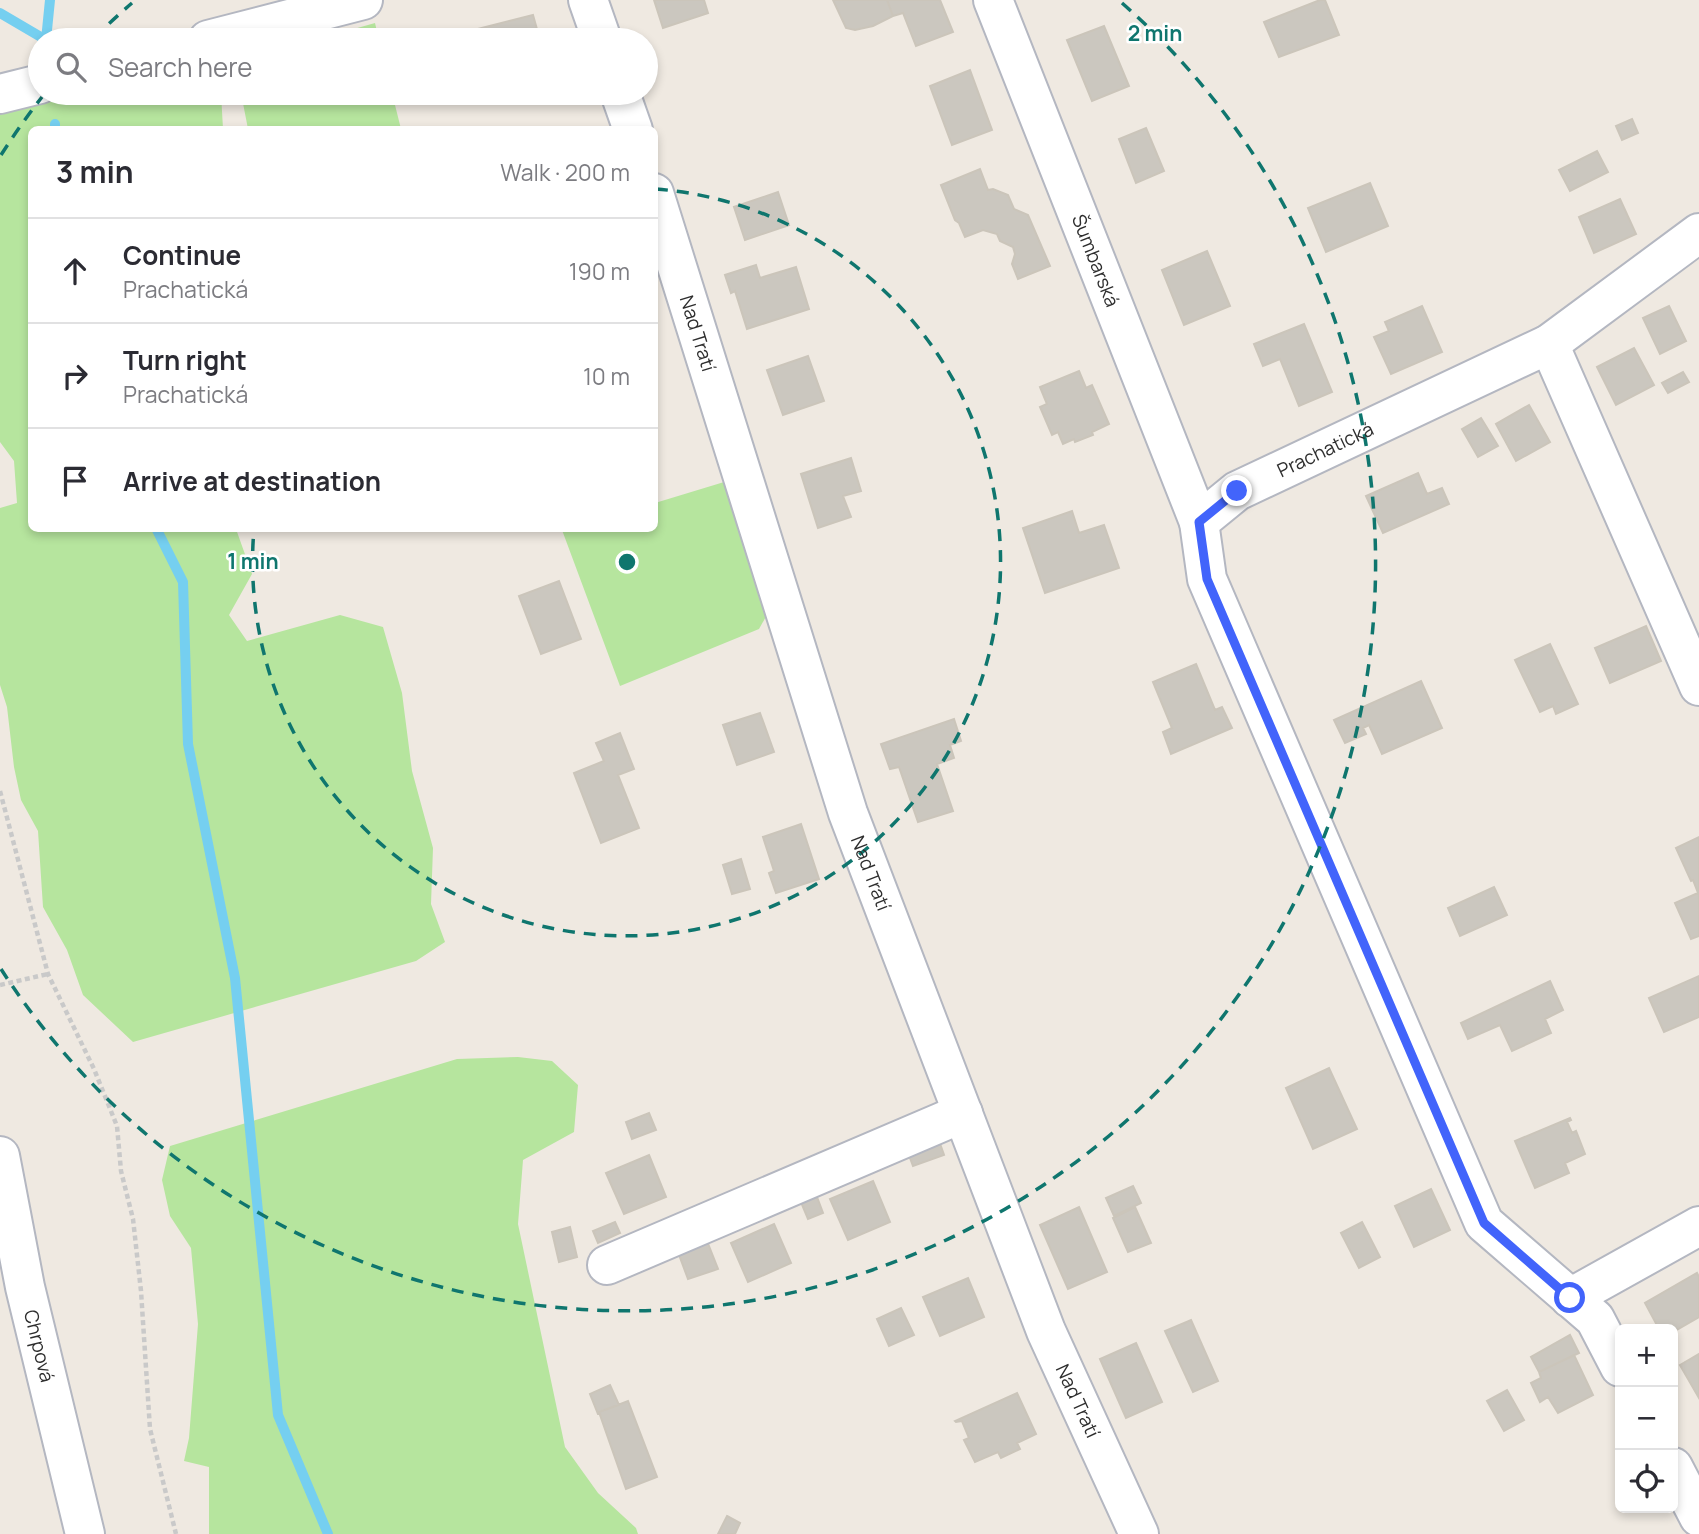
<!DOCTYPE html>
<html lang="en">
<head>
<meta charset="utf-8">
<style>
	:root { --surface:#fff; --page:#f7f7f7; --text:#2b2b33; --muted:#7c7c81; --line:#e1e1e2 }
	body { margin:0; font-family:Manrope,sans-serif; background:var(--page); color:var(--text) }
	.controls { position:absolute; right:21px; bottom:21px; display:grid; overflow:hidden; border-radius:10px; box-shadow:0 4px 10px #0003 }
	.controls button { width:63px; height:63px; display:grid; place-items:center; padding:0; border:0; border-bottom:2px solid var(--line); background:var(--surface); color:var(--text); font:35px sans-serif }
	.stop { position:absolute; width:21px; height:21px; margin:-16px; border:5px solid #4264fb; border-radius:50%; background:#fff }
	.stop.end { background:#4264fb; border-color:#fff; box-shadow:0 2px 7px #0008 }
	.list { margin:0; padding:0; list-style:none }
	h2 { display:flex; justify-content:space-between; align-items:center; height:91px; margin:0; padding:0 28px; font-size:30px }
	h2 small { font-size:23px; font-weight:400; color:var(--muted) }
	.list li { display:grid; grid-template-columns:46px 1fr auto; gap:21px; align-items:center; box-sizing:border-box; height:105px; padding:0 28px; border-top:2px solid var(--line) }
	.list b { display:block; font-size:26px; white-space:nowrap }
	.list p { margin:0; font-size:23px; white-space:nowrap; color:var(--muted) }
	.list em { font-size:23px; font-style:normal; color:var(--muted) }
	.icon { flex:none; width:38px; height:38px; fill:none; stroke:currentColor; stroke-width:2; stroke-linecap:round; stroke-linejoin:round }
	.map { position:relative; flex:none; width:1699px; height:1534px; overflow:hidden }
	.search { position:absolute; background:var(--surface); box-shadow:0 4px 10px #0003; left:28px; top:28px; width:630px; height:77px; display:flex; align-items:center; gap:18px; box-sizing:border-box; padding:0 24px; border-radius:38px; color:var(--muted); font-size:26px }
	.panel { position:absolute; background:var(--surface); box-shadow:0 4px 10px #0003; left:28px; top:126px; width:630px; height:406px; border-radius:10px }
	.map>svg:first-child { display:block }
	.green { fill:#b6e59e }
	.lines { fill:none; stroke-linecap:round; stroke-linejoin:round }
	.stream { stroke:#75cff0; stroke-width:10 }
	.building { fill:#cbc7bf; stroke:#cbc5ba; stroke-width:2 }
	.minor-casing { stroke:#b4b7c1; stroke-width:42 }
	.path { stroke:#c9c9c9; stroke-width:4.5; stroke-dasharray:5 3.5; stroke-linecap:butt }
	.minor { stroke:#fff; stroke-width:38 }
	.route { stroke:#4264fb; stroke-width:9 }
	.ring { fill:none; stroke:#0f766e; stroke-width:3.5; stroke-dasharray:12 9 }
	.labels { text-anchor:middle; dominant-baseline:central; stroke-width:5; stroke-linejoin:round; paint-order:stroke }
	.street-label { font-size:19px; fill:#2e2e2e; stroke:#fff }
	.centre { fill:#0f766e; stroke:#fff; stroke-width:3.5 }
	.ring-label { font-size:21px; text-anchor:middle; font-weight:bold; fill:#0f766e; stroke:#fff; stroke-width:5; stroke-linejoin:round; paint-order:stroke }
</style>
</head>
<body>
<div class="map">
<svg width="1699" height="1534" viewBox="0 0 1699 1534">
	<rect width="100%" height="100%" fill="#efe9e1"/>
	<!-- green -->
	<path class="green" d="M375,23L379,40H315Z
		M77,93H221L223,129L32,130V528L236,529L252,574L229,615L247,641L340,615L383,627L402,693L412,771L433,848L431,904L445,942L416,961L133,1042L83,995L67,950L43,907L38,831L21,800L14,767L7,707L0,685V508L17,503L14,461L0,442V112Z
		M241,93H392L401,129H248Z
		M734,479L768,613L759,629L620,686L562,530L654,528L655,503Z
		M518,1057L552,1061L578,1085L574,1132L523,1160L518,1224L565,1447L598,1493L636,1528L638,1534H209V1467L184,1461L189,1438L198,1324L191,1248L170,1216L162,1180L170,1146L457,1059Z"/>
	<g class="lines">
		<!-- stream -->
		<path class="stream" d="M0,13L46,40
			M46,40L50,0
			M55,124V130
			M156,528L183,582L188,744L235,978L278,1415L328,1534"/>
	</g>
	<!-- building -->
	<path class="building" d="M654,0H704L708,13L663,28Z
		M833,0H887L893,16L873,26L855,30L846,28Z
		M887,0H940L953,32L916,46L903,13L893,16Z
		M1320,0H1325L1339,35L1279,57L1264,22Z
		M533,15L540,40H468L466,32Z
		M1104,26L1129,86L1092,101L1067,40Z
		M970,70L992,130L952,145L930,86Z
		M1632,119L1638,133L1622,140L1616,126Z
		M1146,128L1164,171L1136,183L1119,139Z
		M1597,151L1608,172L1570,191L1559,170Z
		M980,169L988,190L993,189L1008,195L1014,209L1028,215L1050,266L1018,279L1012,264L1015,254L1013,247L1000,241L997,234L983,230L965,237L959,223L955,220L941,185Z
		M1370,183L1388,226L1326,252L1308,208Z
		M778,192L789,225L745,240L734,207Z
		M1620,199L1636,234L1594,253L1579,217Z
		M1207,251L1230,306L1184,325L1162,270Z
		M756,265L760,278L796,267L809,309L747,329L735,291L731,293L725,275Z
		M1422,306L1442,352L1391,374L1374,337L1389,331L1385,322Z
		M1669,306L1686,341L1660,354L1643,318Z
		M1304,324L1332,392L1299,406L1280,359L1263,366L1254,344Z
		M1634,348L1654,385L1616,405L1597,367Z
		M808,356L824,401L783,415L767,370Z
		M1079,371L1086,388L1092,385L1109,424L1092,432L1093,435L1075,442L1074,439L1063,444L1058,432L1052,435L1040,407L1047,404L1040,387Z
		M1683,372L1689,382L1668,393L1662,383Z
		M1529,405L1550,442L1516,461L1496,424Z
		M1481,418L1498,446L1478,457L1462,429Z
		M851,458L861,491L843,496L851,517L818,528L801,474Z
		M1418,473L1427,494L1442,488L1449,504L1383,533L1366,496Z
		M1072,511L1079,533L1104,525L1119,568L1045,593L1023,528Z
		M559,581L581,639L541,654L519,596Z
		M1646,626L1661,661L1610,683L1595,648Z
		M1550,644L1578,704L1556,714L1553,706L1540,712L1515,660Z
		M1196,664L1215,710L1222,707L1232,728L1171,754L1163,732L1172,728L1153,682Z
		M1421,681L1442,728L1382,754L1369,725L1363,728L1366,734L1345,743L1334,720Z
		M760,713L774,752L737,765L723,725Z
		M954,719L961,741L950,745L954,758L937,764L953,811L918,822L899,767L890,769L881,744Z
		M620,733L634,769L618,775L639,828L601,843L574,773L604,761L596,743Z
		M801,824L819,879L776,893L769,873L774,871L763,837Z
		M1699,837V936L1691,939L1675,903L1698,893L1693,880L1691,881L1676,848Z
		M741,859L750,889L732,894L723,865Z
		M1494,887L1507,915L1460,936L1448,908Z
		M1699,976V1017L1664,1032L1649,998Z
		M1550,981L1563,1010L1545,1019L1551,1033L1512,1051L1500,1025L1468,1039L1461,1023Z
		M1329,1068L1357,1129L1313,1149L1286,1088Z
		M649,1113L656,1130L632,1139L626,1122Z
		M1570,1118L1571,1120L1567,1122L1572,1133L1576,1131L1585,1154L1565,1163L1569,1173L1535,1188L1515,1141Z
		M937,1135L944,1155L913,1166L906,1147Z
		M649,1155L666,1197L624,1214L606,1173Z
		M873,1181L890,1222L848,1240L830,1199Z
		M1133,1186L1141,1203L1114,1216L1106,1198Z
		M814,1189L823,1213L808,1219L798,1195Z
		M1431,1189L1450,1230L1414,1247L1395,1206Z
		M1079,1207L1107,1272L1068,1289L1040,1225Z
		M1135,1207L1151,1243L1128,1252L1113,1218Z
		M615,1222L620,1233L598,1243L593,1231Z
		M1362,1222L1380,1257L1359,1268L1341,1233Z
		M774,1224L791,1263L748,1282L731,1243Z
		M570,1227L577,1257L559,1262L552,1232Z
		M707,1241L718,1269L688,1279L678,1252Z
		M1697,1273L1699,1277V1317L1673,1332V1329H1659L1645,1303Z
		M968,1278L984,1317L940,1336L923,1297Z
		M901,1308L914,1335L889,1346L877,1319Z
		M1191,1320L1218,1381L1193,1392L1165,1331Z
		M1570,1335L1579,1353L1539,1372L1531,1357Z
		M1136,1343L1162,1402L1126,1418L1100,1359Z
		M1699,1354V1398L1680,1365Z
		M1574,1355L1593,1395L1558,1413L1548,1397L1540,1402L1531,1383L1541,1378L1539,1372Z
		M610,1385L619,1405L599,1412L600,1414H598L590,1394Z
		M1507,1390L1524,1420L1504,1431L1487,1401Z
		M1017,1393L1036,1434L1017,1443L1020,1449L1001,1458L998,1452L975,1462L964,1440L969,1438L962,1421L956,1422L955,1421Z
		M628,1401L657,1477L626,1489L599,1412Z
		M727,1516L740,1523L735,1534H718Z"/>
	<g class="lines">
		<!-- minor casing -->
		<g class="minor-casing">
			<g id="minor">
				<path d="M588,0L602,40"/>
				<path id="s1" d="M993,0L1199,522"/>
				<path d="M208,40L363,0"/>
				<path d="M620,93L633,130"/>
				<path d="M0,94L40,84"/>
				<path id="s2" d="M654,193L848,813L1046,1331L1139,1534"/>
				<path d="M1549,344L1699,686"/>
				<path id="s3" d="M0,1156L25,1287L85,1534"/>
				<path d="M607,1265L963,1113"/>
				<path d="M1570,1298L1699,1226"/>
				<path id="s4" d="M1620,1367L1595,1319L1484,1223L1207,579L1199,522L1237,491L1549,344L1699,233"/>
				<path d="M1673,1467L1699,1517"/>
			</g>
		</g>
		<!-- path -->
		<path class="path" d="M0,791L48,974L94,1069L117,1126L121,1171L133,1219L141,1291L150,1429L176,1534
			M0,985L48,974"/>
		<!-- minor -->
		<use href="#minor" class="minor"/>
	</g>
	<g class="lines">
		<!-- route -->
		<path class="route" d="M1237,491L1199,522L1207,579L1484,1223L1570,1298"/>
	</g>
	<!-- distance rings -->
	<g class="ring">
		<path d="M656 189A374 374 0 1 1 254 529"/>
		<path d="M1 155A747 747 0 0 1 42 97M94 38A747 747 0 0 1 132 3M1122 3A747 747 0 1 1 1 969"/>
	</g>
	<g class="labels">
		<!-- street labels -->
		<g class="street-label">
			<text stroke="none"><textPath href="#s1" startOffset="280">Šumbarská</textPath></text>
			<text stroke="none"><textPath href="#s2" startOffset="147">Nad Tratí</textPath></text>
			<text stroke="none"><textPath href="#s4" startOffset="1106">Prachatická</textPath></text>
			<text stroke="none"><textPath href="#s2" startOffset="714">Nad Tratí</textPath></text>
			<text stroke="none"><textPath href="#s3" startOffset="194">Chrpová</textPath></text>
			<text stroke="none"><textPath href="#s2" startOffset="1281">Nad Tratí</textPath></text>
		</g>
	</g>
	<circle cx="627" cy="562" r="10" class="centre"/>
	<g class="ring-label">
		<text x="1155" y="41">2 min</text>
		<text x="253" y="569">1 min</text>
	</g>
</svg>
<div class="controls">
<button>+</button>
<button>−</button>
<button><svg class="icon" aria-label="locate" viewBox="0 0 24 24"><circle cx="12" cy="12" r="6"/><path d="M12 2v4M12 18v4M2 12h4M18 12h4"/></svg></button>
</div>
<div class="stop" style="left:1570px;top:1298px"></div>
<div class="stop end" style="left:1237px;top:491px"></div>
<div class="search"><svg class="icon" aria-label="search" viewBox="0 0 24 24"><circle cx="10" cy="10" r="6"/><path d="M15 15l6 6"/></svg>Search here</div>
<section class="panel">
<h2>3 min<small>Walk · 200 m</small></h2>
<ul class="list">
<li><svg class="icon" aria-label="ahead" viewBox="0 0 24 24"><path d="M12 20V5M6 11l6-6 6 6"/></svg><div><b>Continue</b><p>Prachatická</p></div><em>190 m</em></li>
<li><svg class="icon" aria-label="right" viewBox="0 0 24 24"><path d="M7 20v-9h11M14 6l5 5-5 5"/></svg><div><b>Turn right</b><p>Prachatická</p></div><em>10 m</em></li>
<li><svg class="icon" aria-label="arrive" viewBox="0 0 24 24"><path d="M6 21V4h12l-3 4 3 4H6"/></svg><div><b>Arrive at destination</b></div></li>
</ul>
</section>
</div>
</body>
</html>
